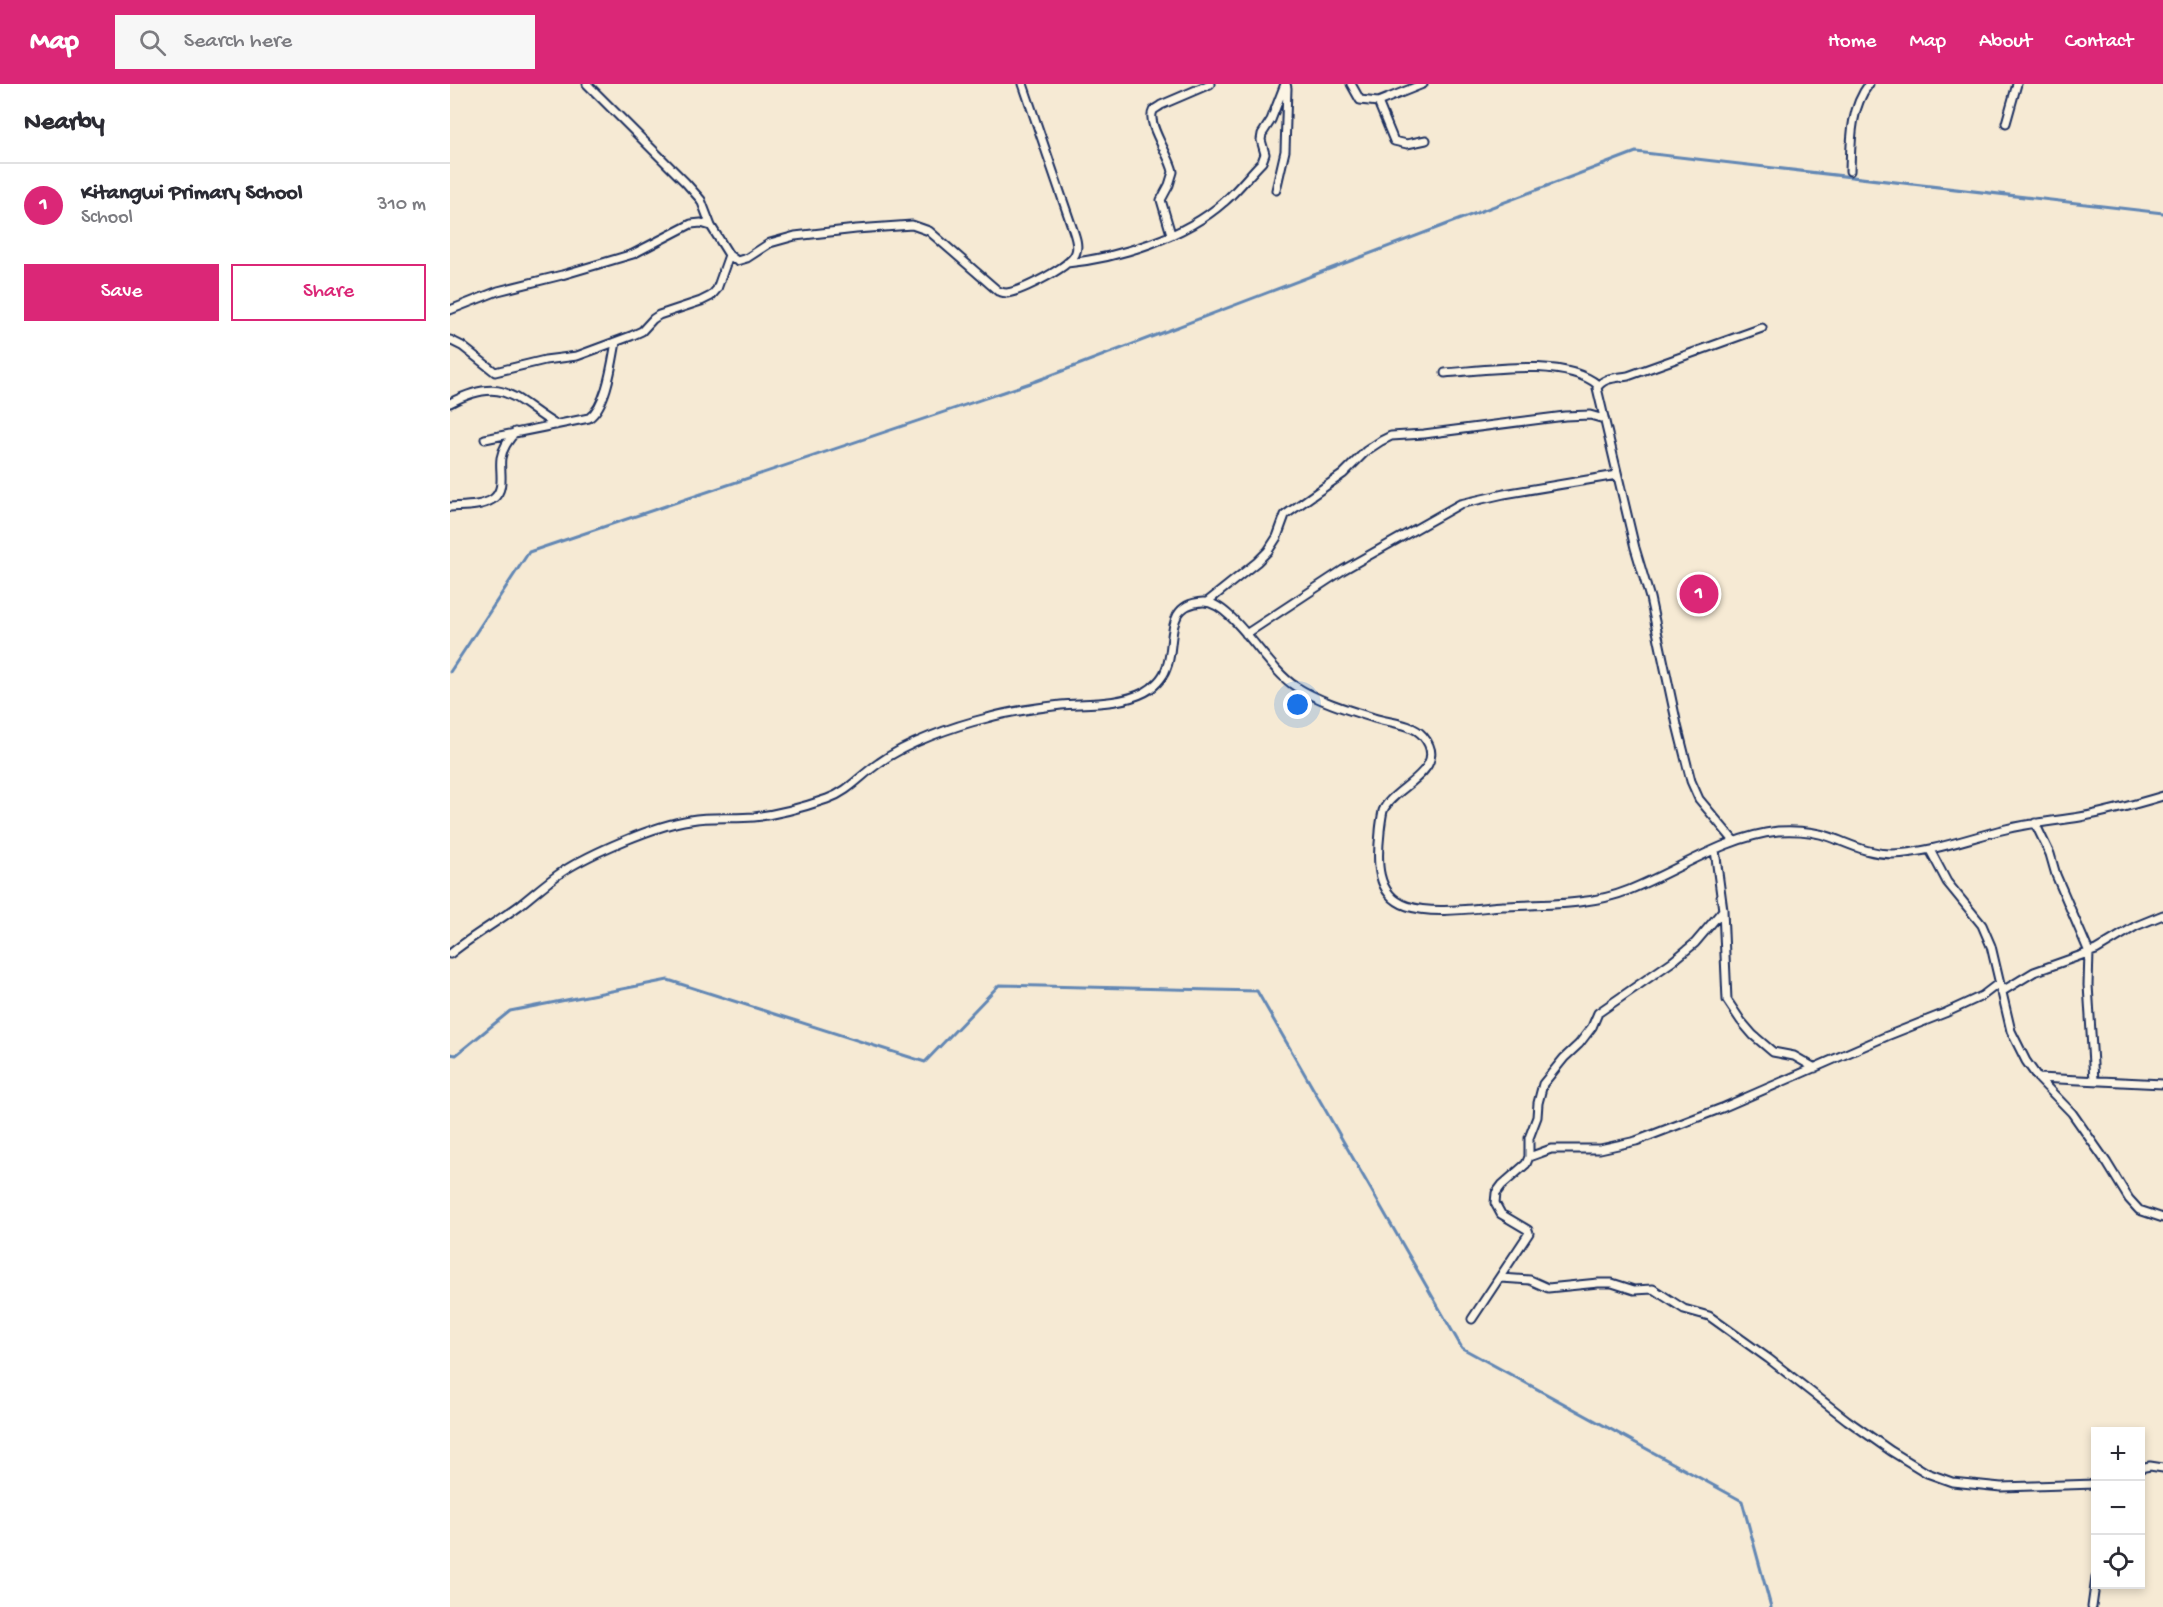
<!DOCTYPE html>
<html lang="en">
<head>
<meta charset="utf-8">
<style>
	:root { --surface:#fff; --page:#f7f7f7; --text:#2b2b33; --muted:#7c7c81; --line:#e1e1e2; --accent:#db2777 }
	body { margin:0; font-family:"Gochi Hand",sans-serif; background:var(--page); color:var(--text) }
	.controls { position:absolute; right:18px; bottom:18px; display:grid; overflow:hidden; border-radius:0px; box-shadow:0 3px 9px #0003 }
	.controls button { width:54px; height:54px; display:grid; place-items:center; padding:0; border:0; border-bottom:2px solid var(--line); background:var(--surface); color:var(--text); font:30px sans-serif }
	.you { position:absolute; left:848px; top:621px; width:21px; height:21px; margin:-15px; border:4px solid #fff; border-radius:50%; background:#1a73e8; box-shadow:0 0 0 9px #1a73e833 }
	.badge { display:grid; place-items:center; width:39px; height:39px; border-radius:50%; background:var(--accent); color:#fff; font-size:20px; font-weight:700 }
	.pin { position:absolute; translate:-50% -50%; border:3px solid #fff; box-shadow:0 2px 6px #0006 }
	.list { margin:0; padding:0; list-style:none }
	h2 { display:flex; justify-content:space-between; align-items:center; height:78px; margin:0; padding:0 24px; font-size:26px }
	h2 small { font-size:20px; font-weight:400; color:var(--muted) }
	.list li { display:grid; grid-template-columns:39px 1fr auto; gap:18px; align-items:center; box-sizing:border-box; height:84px; padding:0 24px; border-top:2px solid var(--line) }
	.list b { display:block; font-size:22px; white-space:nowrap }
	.list p { margin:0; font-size:20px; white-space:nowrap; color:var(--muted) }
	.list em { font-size:20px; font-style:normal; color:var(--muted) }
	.actions { display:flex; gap:12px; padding:18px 24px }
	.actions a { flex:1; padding:14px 0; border:2px solid var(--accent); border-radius:0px; text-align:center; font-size:21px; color:var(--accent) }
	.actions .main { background:var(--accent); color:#fff }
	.icon { flex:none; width:33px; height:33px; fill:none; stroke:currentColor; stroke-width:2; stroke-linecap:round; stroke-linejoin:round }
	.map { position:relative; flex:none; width:1713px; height:1523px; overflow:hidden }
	header { display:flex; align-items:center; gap:36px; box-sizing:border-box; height:84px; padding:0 30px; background:var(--accent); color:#fff }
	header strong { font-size:28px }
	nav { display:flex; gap:33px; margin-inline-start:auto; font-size:21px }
	.search { width:420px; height:54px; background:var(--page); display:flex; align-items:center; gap:15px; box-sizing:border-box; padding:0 21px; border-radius:0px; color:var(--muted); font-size:22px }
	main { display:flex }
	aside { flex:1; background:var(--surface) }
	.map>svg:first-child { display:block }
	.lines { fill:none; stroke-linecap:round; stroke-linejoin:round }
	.stream { stroke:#6287b4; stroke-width:3 }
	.minor-casing { stroke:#1b2f5e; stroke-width:11 }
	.minor { stroke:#fcf5e5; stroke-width:7 }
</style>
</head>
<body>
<header>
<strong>Map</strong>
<div class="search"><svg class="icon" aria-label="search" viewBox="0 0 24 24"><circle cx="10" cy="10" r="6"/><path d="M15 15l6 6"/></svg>Search here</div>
<nav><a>Home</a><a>Map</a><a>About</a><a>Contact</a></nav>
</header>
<main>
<aside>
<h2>Nearby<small></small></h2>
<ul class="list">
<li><span class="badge">1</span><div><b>Kitangwi Primary School</b><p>School</p></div><em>310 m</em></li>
</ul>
<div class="actions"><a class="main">Save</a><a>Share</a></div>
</aside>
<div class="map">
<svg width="1713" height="1523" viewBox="0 0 1713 1523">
	<rect width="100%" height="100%" fill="#f6ead4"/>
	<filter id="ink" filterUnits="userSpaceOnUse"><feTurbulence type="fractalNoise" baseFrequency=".0167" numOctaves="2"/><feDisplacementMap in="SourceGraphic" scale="12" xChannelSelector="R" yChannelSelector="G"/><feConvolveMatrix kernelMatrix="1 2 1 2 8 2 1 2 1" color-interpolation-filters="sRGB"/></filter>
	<g filter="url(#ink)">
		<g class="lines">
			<!-- stream -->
			<path class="stream" d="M0,588L79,468L586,297L1186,68L1713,129
				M0,970L6,971L60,927L218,896L475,978L549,901L807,907L1012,1264L1292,1417L1321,1523"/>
			<!-- minor casing -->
			<g class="minor-casing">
				<path id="minor" d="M137,0L236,99L251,116L261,142
					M901,0L910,16L928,18L944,57L957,60L976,56
					M928,18L973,0
					M1556,39L1567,0
					M1400,87C1401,57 1400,25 1419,0
					M826,106L835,67L837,4L836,0
					M721,150L711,116L719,101L723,88C721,73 696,40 703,27C704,25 709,23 711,21L760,0
					M617,179C668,174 735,153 774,118C788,106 799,91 812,78L815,70L811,56L812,50L821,36L835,0
					M0,226L48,207L112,191L183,170L241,140L251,139L261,142L279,171L287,177L297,174L320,159L345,152L406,145L462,141L479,147L548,207C551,208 553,209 557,209C571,207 623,182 626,168C629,160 624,149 621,140L573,0
					M0,256L12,262L45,288L95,276L127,272L181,252L192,247L203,235L209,231L251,217L261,212L267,205L279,171
					M995,289C1037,286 1114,273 1148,301
					M0,319C54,291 62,314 106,341
					M35,355L139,334C157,321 162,279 166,258
					M0,423C13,422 31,423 43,415C56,405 49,387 51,374C53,363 59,356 65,348
					M757,518L807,478L818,467L827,453L835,431L893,390L916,367L931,357L941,352L974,350L1115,332L1140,331L1154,335
					M796,550L893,486L1010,420L1054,410L1167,391
					M1585,739L1600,770L1606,791L1639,868L1638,901L1644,996
					M1284,757L1249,715L1241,697L1227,641L1200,514L1185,464L1147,304C1153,293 1167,294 1178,292L1312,244
					M1265,766L1273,826L1277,916L1291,937L1303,951L1323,968L1344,972L1365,984
					M1480,766L1497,798L1532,841L1541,862L1561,947L1576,977L1588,994L1622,1029L1657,1079L1679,1115L1689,1126L1713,1134
					M0,870C22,852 47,838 70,821C84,810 97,798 112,788C141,769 206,741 240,736C261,732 283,735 304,733C328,730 354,723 377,715C398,708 411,691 429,679C456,659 504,642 537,634C561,627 586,624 611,621C637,619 670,621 695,608C703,604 713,594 716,585C727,561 712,520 753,518C782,517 817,585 845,602C868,617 898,626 924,634C939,639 962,639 973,652C1002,686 942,703 933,727C932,731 930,745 930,748C927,775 925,811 957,822C983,831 1025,824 1053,822C1094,820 1140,822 1179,806C1229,786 1274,753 1328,747C1346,746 1364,747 1380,753C1402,761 1418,770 1442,770C1481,769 1518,754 1556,745C1580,739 1605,737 1630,733C1658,728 1686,720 1713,712
					M1551,908L1584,888L1646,866L1686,842L1713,831
					M1588,994L1713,1000
					M1079,1073L1101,1065H1150L1186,1057L1272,1024L1437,952L1495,929L1532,912L1549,899
					M1051,1194L1080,1196L1098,1204L1148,1199H1162L1184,1206L1203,1205L1234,1225L1259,1232L1319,1275L1397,1336L1441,1367L1477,1389L1502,1398L1551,1403L1646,1400
					M1022,1235L1079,1149L1078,1146L1051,1130L1045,1119L1046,1109L1052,1101L1076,1080L1079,1073V1054L1087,1033L1088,1019L1093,1000L1114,974L1129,960L1142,943L1148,929L1223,877L1245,859L1273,826
					M1690,1384L1700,1382L1713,1384
					M1642,1523L1646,1494"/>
			</g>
			<!-- minor -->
			<use href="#minor" class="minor"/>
		</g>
	</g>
</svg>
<div class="controls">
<button>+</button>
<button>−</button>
<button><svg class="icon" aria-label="locate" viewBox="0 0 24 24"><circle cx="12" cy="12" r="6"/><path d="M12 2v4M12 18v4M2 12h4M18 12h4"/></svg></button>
</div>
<div class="you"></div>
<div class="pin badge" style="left:1249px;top:510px">1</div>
</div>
</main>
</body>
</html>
